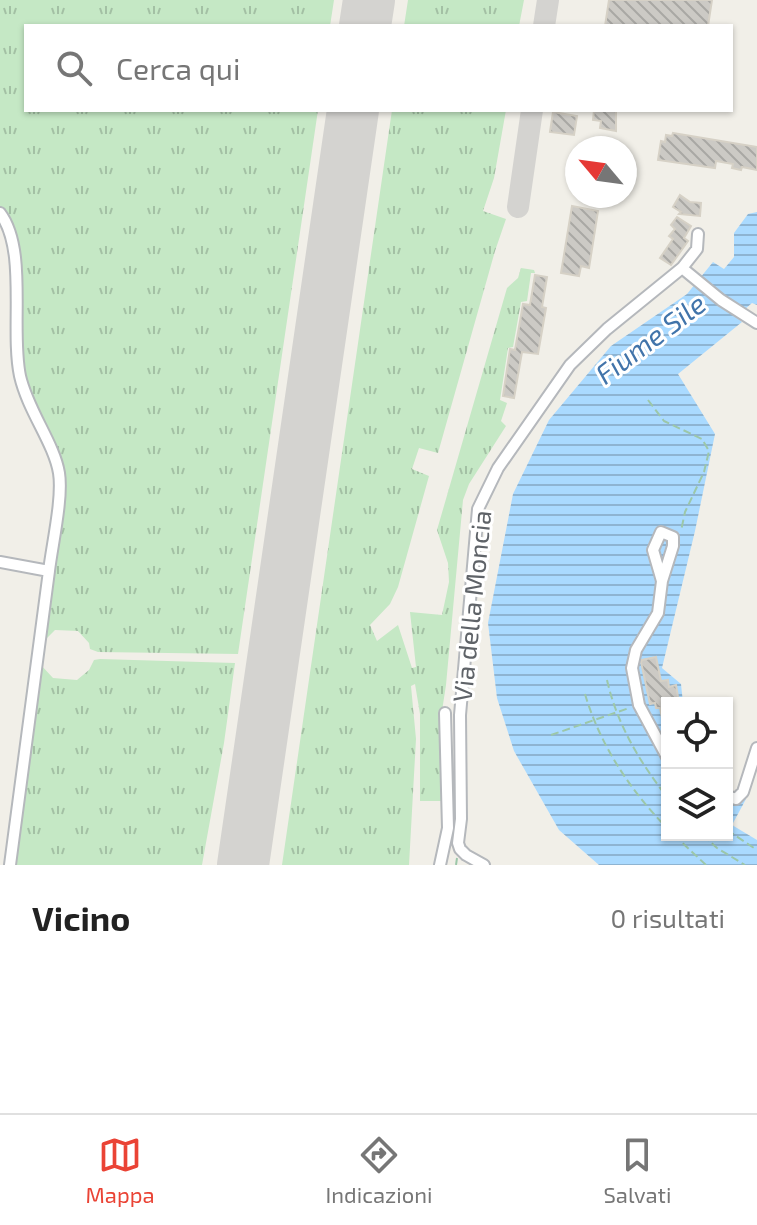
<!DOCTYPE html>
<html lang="it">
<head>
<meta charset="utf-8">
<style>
	:root { --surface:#fff; --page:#f2f2f2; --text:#222; --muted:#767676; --line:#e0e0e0; --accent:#ea4335 }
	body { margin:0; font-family:"Exo 2",sans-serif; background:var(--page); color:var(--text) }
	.controls { position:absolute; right:24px; bottom:24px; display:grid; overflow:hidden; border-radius:0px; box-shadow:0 2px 6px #0004 }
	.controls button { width:72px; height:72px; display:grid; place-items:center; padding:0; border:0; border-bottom:2px solid var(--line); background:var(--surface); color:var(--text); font:40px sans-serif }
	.compass { position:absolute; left:565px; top:136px; width:72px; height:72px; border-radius:50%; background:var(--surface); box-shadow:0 2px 6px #0004; rotate:299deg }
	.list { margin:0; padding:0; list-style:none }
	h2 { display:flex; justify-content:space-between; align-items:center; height:104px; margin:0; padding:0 32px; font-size:34px }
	h2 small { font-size:26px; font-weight:400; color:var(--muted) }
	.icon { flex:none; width:44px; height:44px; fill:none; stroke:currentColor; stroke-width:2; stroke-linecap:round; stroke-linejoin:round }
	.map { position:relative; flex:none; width:757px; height:865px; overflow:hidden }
	.search { position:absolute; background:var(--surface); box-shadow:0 2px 6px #0004; left:24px; right:24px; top:24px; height:88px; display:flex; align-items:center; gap:20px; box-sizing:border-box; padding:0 28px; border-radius:0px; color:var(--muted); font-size:30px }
	.sheet { height:248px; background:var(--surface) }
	nav { display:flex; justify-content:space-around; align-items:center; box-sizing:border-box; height:112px; border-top:2px solid var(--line); background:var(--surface); font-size:22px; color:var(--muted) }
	nav a { display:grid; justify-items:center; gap:4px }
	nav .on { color:var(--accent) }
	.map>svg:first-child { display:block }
	.grass { fill:url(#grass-tufts) }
	.water { fill:url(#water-rules) }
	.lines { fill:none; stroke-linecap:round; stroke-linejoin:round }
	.taxiway { stroke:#d4d3d0; stroke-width:22 }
	.runway { stroke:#d4d3d0; stroke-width:52 }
	.building { fill:url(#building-back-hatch); stroke:#d6d1c6; stroke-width:2 }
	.minor-casing { stroke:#b5b8bc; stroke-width:14 }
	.path { stroke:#9cc7a9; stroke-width:2; stroke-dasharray:8 4; stroke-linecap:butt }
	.minor { stroke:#fff; stroke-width:10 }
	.labels { text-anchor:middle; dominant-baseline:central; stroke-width:6; stroke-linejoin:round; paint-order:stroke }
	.street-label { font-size:26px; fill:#5f6368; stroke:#fff }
	.water-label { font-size:28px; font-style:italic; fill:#4174aa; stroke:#fff }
</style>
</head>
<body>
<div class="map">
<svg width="757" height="865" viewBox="0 0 757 865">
	<defs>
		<pattern id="grass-tufts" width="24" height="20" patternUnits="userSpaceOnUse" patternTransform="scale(2)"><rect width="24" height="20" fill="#c5e8c5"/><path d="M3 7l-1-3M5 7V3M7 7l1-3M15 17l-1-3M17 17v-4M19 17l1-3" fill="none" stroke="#a3c0a4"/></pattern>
		<pattern id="water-rules" width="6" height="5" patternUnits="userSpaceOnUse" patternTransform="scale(2)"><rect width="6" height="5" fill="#aadaff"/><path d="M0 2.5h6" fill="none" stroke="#8eb4d2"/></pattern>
		<pattern id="building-back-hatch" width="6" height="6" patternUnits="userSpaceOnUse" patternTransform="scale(2)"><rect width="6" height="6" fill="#cccac5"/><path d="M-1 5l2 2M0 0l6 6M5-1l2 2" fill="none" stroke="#a9a8a4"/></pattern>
	</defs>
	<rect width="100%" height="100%" fill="#f1efe8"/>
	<!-- grass -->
	<path class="grass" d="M0,0H334L330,26H26V110H318L238,654L98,652L90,649L89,643L78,631L55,630L42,643C44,628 45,612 48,598C51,580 60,566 55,548L65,484L32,409L21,363L17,240L0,206Z
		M408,0H524L519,26H404Z
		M392,110H506L494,178L483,211L506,219L495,251L438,453L419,448L412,469L429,476L398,587L390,604L370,625L377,641L398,625L412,668L416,667L410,612L442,615L449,582L448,563L437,530L507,288L518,278L521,268L534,270L535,273H531L527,301L521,302L513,347L508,348L500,400L507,403L501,421L506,426L469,484L463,500L446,685L442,711L444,801H420V714L415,684L411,686L416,739L409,865H282Z
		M100,659L235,663L224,743L202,865H15L40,664L53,678L77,680L89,670L94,660Z"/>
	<!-- water -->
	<path class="water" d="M757,212V305L752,303L736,317L742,322L678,374L715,434L695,531L662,668L681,684L683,703H667V835H727V787L746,799L732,825L757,840V865H599L559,830L514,751L497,698L488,623L513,494L549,420L611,346L687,294L713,262L724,269L734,257V233L748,214Z"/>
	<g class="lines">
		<!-- taxiway -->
		<path class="taxiway" d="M544,26L548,0
			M518,207L532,110"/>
		<!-- runway -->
		<path class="runway" d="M365,26L369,0
			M243,865L353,110"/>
	</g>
	<!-- building -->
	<path class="building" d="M609,0H712L708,26H605Z
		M594,110H616V131L600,128L601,121L593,120Z
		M553,112L577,116L574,135L550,132Z
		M673,133L757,147V170L742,167L741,170L732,168L733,164L716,161L715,168L658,160L661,141L665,142L666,135L672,136Z
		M680,195L690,202L701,203L700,216L679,214L681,212L673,207Z
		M572,206L598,211L589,268L581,266L579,276L561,273Z
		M677,217L691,226L684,238L688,241L671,265L660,258L673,239L669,236L675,229L671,225Z
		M535,275L547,277L542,307L546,308L538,354L522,352L514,398L503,396L510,349L515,350L523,304L530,305Z
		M656,657L661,681L668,680L669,687L676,685L679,703H667V728H664L660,708H656L655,703L650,704L641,662L642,660Z"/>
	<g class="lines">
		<!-- minor casing -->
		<g class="minor-casing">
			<path id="minor" d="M0,213C28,250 10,329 20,376C28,411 54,443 59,473C63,498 52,545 49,571
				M682,268L721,300L757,323
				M0,562L49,571L10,865
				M662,581L653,550L661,532L673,537V546L662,581L658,613L636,650L632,668L639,705L667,757
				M727,796L736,799L743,792L757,748
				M440,865L448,828L445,713
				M484,865L466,855L460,849L458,843L461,819L460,715L478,509L498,468L570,365L607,329L682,268L697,249L698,234"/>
		</g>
		<!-- path -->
		<path class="path" d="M648,400L664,421L702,439L709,451L704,472L685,512L681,531
			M607,680C617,724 639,761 667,797
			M585,694C600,745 630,790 667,828
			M551,735L629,708
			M727,830L757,850
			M674,835L706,865
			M703,835L717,848L745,865
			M456,865L457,858"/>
		<!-- minor -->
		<use href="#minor" class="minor"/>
	</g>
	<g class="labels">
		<!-- street labels -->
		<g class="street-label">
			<text transform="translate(471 606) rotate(-84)">Via della Moncia</text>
		</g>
		<!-- water labels -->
		<g class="water-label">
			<text transform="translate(650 338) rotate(-37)">Fiume Sile</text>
		</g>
	</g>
</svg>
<div class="controls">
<button><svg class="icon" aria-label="locate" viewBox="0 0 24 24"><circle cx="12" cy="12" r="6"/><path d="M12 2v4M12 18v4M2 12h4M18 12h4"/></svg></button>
<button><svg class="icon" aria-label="layers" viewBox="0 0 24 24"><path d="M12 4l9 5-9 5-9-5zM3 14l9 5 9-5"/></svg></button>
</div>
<svg class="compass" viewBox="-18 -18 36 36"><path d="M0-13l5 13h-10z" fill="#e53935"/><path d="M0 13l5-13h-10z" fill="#767676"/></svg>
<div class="search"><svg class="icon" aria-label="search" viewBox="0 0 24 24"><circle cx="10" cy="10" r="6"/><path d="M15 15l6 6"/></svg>Cerca qui</div>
</div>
<section class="sheet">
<h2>Vicino<small>0 risultati</small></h2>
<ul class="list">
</ul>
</section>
<nav>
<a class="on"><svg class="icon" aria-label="map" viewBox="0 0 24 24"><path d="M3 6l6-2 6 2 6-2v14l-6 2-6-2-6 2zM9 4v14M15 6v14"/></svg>Mappa</a>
<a><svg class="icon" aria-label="directions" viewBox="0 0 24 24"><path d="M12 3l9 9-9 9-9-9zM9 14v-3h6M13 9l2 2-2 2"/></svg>Indicazioni</a>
<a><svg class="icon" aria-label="saved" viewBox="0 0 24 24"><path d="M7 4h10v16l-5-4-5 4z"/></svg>Salvati</a>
</nav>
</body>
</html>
